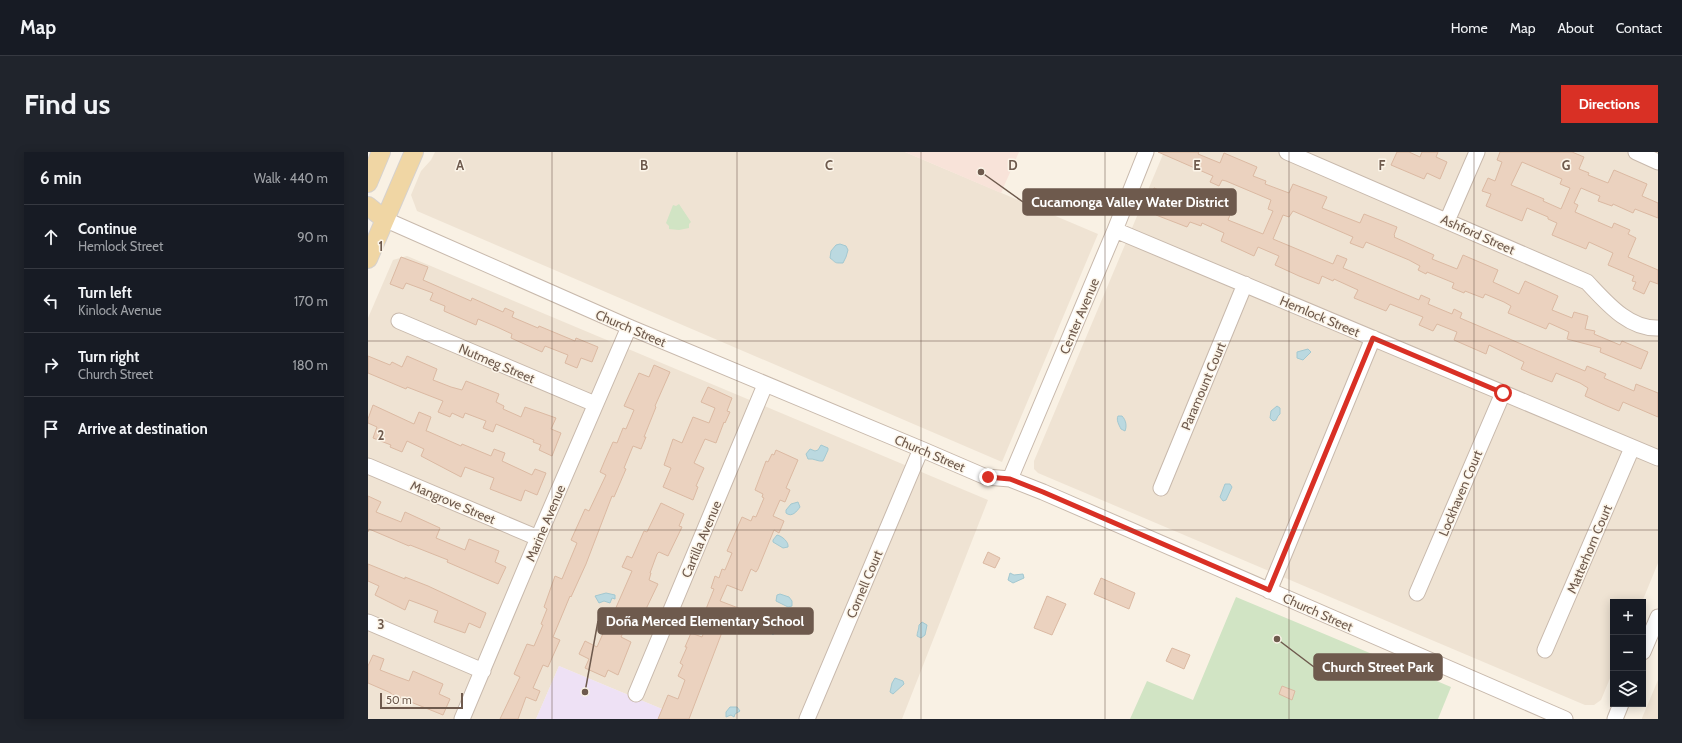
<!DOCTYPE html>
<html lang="en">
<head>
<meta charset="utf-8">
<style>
	:root { --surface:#171b24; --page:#20242c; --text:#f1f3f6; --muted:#9ea1a6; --line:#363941; --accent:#d93025 }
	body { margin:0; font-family:Cabin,sans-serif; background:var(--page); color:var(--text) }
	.controls { position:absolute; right:12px; bottom:12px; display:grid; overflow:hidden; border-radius:0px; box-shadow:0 2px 10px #0003 }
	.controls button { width:36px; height:36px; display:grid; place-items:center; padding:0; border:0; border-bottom:1px solid var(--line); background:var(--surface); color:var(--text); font:20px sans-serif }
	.scale { position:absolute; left:12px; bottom:10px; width:83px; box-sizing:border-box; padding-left:4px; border:2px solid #6e5a4d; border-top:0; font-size:11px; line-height:14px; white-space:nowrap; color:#6e5a4d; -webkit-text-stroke:3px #fcf5e9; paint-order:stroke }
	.stop { position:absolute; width:12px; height:12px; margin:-9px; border:3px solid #d93025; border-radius:50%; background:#fff }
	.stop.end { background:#d93025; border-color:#fff; box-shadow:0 1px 4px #0008 }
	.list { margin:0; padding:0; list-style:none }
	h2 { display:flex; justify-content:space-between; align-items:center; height:52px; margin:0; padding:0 16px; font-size:17px }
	h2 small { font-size:13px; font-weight:400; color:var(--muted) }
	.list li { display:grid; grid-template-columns:26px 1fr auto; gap:12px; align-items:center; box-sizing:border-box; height:64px; padding:0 16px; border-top:1px solid var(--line) }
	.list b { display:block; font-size:15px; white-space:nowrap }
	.list p { margin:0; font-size:13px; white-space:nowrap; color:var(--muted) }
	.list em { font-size:13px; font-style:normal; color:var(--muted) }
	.icon { flex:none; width:22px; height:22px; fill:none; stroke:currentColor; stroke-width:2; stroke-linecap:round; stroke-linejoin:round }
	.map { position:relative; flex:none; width:1290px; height:567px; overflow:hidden; border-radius:0px }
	header { display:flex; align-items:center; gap:24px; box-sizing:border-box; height:56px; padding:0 20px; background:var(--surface); border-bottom:1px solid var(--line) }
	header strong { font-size:19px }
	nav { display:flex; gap:22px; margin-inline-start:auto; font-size:14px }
	.intro { display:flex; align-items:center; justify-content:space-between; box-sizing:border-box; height:96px; padding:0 24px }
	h1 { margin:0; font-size:28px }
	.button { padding:10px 18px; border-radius:0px; background:var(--accent); color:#fff; font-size:14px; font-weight:700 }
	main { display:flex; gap:24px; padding:0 24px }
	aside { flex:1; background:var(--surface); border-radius:0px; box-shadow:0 2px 10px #0003 }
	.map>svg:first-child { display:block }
	.residential { fill:#efe3d3 }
	.commercial { fill:#f8e3d9 }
	.education { fill:#eee1f5 }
	.green { fill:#d1e4c4 }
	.water { fill:#bbd9e0; stroke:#a3c8d0 }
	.building { fill:#ebd2bf; stroke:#dbb9a2; fill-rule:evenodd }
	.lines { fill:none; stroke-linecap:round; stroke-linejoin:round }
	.minor-casing { stroke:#c8b9ac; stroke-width:17 }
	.major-casing { stroke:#d6d1cd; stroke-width:20 }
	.minor { stroke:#fff; stroke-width:15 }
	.major { stroke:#f0d6a4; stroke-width:18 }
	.route { stroke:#d93025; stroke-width:5 }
	.grid { fill:none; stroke:#6e5a4d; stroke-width:1; stroke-opacity:0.55 }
	.labels { text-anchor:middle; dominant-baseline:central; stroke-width:3; stroke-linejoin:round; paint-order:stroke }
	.street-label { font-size:13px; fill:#6e5a4d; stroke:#fcf5e9 }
	.grid-label { font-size:13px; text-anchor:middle; font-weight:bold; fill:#6e5a4d; stroke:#fcf5e9; stroke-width:3; stroke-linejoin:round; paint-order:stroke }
	.leader { fill:none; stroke:#6e5a4d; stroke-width:1.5 }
	.callout-dot { fill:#6e5a4d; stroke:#fcf5e9; stroke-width:1.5 }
	.callout { fill:#6e5a4d; stroke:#6e5a4d; stroke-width:1.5 }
	.callout-label { font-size:14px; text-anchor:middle; font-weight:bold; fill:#fff }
</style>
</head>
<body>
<header>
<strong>Map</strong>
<nav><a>Home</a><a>Map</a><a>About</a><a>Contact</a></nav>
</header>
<div class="intro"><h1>Find us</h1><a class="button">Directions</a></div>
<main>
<aside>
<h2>6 min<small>Walk · 440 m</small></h2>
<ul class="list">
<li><svg class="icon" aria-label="ahead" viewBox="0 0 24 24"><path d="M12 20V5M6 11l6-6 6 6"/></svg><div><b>Continue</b><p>Hemlock Street</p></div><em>90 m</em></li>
<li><svg class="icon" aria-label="left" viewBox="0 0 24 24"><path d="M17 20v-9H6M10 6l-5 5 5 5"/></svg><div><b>Turn left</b><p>Kinlock Avenue</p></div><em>170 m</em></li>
<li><svg class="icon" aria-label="right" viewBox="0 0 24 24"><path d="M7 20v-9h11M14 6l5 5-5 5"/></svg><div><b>Turn right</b><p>Church Street</p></div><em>180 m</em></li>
<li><svg class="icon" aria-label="arrive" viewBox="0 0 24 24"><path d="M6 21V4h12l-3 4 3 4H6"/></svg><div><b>Arrive at destination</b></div></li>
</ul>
</aside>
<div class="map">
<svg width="1290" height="567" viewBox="0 0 1290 567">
	<rect width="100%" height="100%" fill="#f9f1e4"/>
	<!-- residential -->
	<path class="residential" d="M67,0H537L730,82L634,310L49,59L43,43L53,19L63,8Z
		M796,0H1290V411L1274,450H1245V519L1233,548L1226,553H1217L670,321L666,317V309Z
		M39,104L620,348L534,567H318L191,514L168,567H0V166L25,108Z
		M1290,528V567H1274V566Z"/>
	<!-- commercial -->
	<path class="commercial" d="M537,0H651L633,41Z"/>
	<!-- education -->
	<path class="education" d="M191,514L318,567H168Z"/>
	<!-- green -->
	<path class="green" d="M311,52L323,70L321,72V76L311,78L301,77V74L298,71L305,53L308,54Z
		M868,445L1083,535L1070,567H762L779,529L825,548Z"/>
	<!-- water -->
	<path class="water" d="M472,92L478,94L480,98L478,105L475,111C465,111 469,111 462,106L463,99L468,93Z
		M940,197L943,200L935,208L929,206V200Z
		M909,254L912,256V262L910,264L908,268L905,269L902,266L903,259Z
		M750,264H754C758,268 759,274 757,279L753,277C751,273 748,268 750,264Z
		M453,293L460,296V298L455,309C450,310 446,306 440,307L438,302L442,297L447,299L450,298Z
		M857,332H862L864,335L858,348L855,349L852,345Z
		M430,350L432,355C429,359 424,366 418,361V358L423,352Z
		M409,383C414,384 421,390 420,395L415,396L405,390V388Z
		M642,421L646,423L655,422L656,426L645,431L640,428Z
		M238,441L247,443V447L244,446L242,451L236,449L231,451L227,444Z
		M412,442L421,445L424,449V454L420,455L408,449L409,443Z
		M405,469L410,470V475L412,476V479H408L405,483L401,479Z
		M554,470L559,473L557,483L553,486L549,484C549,481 551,477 551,473Z
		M527,526L535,529L536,532L525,542L522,540L524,531Z
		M362,555H369L372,559L367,562L366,565L363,563L358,565V560Z"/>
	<!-- building -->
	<path class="building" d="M790,0H831L830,2L852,11L856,1L889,15L885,24L898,29L897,32L921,41L925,32L959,45L954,56L992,71L996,62L1029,75L1026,83L1027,84L1026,85L1066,103L1064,107L1089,117L1095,103L1130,118L1125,130L1136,135L1151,142L1157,129L1190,144L1184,158L1204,166L1206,160L1220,164L1217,177L1227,179L1226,182L1252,193L1254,189L1280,200L1273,217L1232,200L1233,196L1199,187L1201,180L1181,171L1178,177L1140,161L1143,154L1136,150L1117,142L1115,146L1097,139L1096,141L1084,136L1086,131L1059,120L1058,122L1050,118L1052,114L1041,108L998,90L995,96L982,91L985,85L925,59L921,65L915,63L905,87L965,112L969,103L979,107L975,116L1051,148L1053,143L1062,147L1060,152L1084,162L1086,157L1094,161L1092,166L1217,219L1219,214L1238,222L1236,226L1266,239L1268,232L1290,241V265L1255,250L1251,259L1239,254L1217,244L1220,236L1212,231L1188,221L1184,230L1164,222L1153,217L1156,210L1121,193L1118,202L1086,188L1089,180L1069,172L1065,179L1051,173L1055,165L1022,152L1018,159L986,146L990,138L966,127L965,129L954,124L951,132L931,124L907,113L911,104L890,95L886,104L873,98L853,89L856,81L834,71L833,74L822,70L819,75L788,63L791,56L780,51L786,36L851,63L853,59L862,63L860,68L895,82L905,59L900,57L903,48L858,29L854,28L851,34L842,30L845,24Z
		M1029,0H1041L1052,5L1054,0H1070L1068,5L1079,10L1072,27L1059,21L1056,27L1023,13Z
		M1132,0H1204L1216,5L1211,17L1221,21L1220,23L1240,31L1246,18L1279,32L1274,44L1290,51V66L1267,57L1265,61L1245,52L1244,54L1230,49L1232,44L1213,36L1206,51L1210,53L1207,60L1244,76L1246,71L1262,78L1260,82L1268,86L1260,105L1290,118V132L1282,129L1276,142L1265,137L1268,130L1264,129L1266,124L1240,113L1245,101L1221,90L1218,97L1184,83L1189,71L1180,67V65L1159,56L1154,69L1118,54L1123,42L1114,39L1120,26L1127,29L1134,10L1129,8ZM1154,10L1194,27L1192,32L1202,36L1193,57L1175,49L1176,47L1143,33Z
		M33,105L60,115L55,128L103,149L104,146L135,160L137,156L146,160L144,165L170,176L171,174L207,189L208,186L230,195L224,210L213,206L209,216L197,211L200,203L177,194L174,200L143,186L144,182L129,175L110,167L108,173L76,159L77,154L62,148L65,141L38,131L35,137L22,132Z
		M0,204L22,213L24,210L34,215L39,204L69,217L65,228L83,235L94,238L98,229L131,242L128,250L136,254L135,257L153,265L157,255L188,266L183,277L193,281L184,304L171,298L173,293L165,290L166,288L128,272L125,280L115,276L118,269L97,261L95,266L84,261L82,265L70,260L75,249L39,235L38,237L0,221Z
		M286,213L302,220L287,254L288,255L276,285H278L273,297L265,294L256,316L258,317L246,345L244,344L218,412L203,445L202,444L185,485L192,488L180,515L175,513L165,536L172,539L168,549L158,545L150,567H132L152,525L146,522L159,492L166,494L175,473L173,472L179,457L176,455L187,424L194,427L209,391L203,388L217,357L221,359L238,323L232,320L237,308L245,290L249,291L255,276L258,277L266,258L256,254L271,221L281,225Z
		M340,235L364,246L359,259L362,260L357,271L356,270L348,291L337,287L326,311L336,316L328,334L330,335L325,348L295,335L303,316L296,313L305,287L314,291L325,265L341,271L347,256L333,250Z
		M5,253L46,272L51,260L63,265L58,279H59L93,294L94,292L123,304L126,297L137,301L134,309L164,323L167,317L178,321L169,343L157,338L153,349L122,337L126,326L97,315L93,325L53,304L56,297L39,289L34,300L22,295L23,293L5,286L9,275L0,271V267Z
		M408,298L430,308L418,336L422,338L417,350L412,348L405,364L416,369L411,381L406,378L390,417L388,420L383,417L374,439L359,433L352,449L373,457L368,469L362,467L358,476L356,475L321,567H290L300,543L310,547L317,528L310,524L315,513L312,511L319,495H317L323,481L334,485L336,480L338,481L346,460L338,457L346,437L343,436L347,424L351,426L354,417L357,418L364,401L359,399L374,365L383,369L385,364L388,365L396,346L394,345L395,342L387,338L398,309L400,310L404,302L406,303Z
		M0,344L13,350L8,360L33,370L37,360L72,376L68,386L97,398L101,387L131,399L127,410L138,415L130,432L79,410L80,408L42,393L41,394L1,377L0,380Z
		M293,351L316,362L311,374L314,375L300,404L291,400L289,402L282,421H283L281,428L290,432L277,459L274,458L271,466L269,465L266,470L261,468L253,485L263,490L250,523L240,518L237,525L217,516L221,507L211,502L217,489L229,495L237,477L230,474L235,463L243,467L264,419L254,415L259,404L264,406L276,379L279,380Z
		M620,400L632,406L627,416L615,411Z
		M0,412L37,427V425L60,434L118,461L112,476L101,471L97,481L66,470L70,459L52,452L41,448L37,458L7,443L11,434L0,429Z
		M733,426L767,441L761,457L726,442Z
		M679,444L698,452L684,483L666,476Z
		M804,496L822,503L816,517L798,509Z
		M5,503L16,507L12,518L30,525L41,529L45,519L75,532L71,542L82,547L75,563L23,542V541L0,531V514Z
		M914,534L927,539L924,548L911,542Z"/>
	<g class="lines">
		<!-- minor casing -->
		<g class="minor-casing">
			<path id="minor" d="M919,0L1219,130C1238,150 1260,177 1290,176
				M1268,0L1290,10
				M16,67L261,175L553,297L618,325L642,327L675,340L1197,567
				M1079,69L1109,0
				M747,78L1290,306
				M31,169L227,252
				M0,314L170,386
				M642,327L747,78L778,0
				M793,336L877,132
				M901,439L1005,186
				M1049,441L1135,241
				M0,470L115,519
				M1177,498L1264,296
				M1275,500L1290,465
				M268,542L397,233
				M94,567L170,386L261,175
				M439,567L553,297
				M1247,567L1253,552"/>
		</g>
		<!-- major casing -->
		<g class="major-casing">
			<path id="major" d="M0,31L13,0
				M0,54L16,67
				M0,107L46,0"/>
		</g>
		<!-- minor -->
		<use href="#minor" class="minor"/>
		<!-- major -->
		<use href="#major" class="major"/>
	</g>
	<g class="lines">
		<!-- route -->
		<path class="route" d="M620,325L642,327L675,340L901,438L1005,186L1135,241"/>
	</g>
	<!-- grid -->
	<path class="grid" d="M184,0V567M369,0V567M553,0V567M737,0V567M921,0V567M1106,0V567M0,189H1290M0,378H1290"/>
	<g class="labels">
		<!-- street labels -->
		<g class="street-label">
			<text transform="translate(1110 82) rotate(24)">Ashford Street</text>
			<text transform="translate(711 164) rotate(-67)">Center Avenue</text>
			<text transform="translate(952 164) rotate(23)">Hemlock Street</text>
			<text transform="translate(263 176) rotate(23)">Church Street</text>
			<text transform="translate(129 211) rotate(23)">Nutmeg Street</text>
			<text transform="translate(835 234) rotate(-67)">Paramount Court</text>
			<text transform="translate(562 301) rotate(23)">Church Street</text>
			<text transform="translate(1092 341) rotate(-67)">Lockhaven Court</text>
			<text transform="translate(85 350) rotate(23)">Mangrove Street</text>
			<text transform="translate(177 371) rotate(-67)">Marine Avenue</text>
			<text transform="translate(333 387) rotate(-67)">Cartilla Avenue</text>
			<text transform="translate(1221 397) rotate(-67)">Matterhorn Court</text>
			<text transform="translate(496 432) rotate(-67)">Cornell Court</text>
			<text transform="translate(950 460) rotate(24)">Church Street</text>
		</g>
	</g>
	<g class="grid-label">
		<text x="92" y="18">A</text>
		<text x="276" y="18">B</text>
		<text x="461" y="18">C</text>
		<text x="645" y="18">D</text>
		<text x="829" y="18">E</text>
		<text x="1014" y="18">F</text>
		<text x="1198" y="18">G</text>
		<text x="13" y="99">1</text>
		<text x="13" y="288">2</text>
		<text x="13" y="477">3</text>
	</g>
	<!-- callouts -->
	<path class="leader" d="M613 20L655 50M217 540L230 469M909 487L946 515"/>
	<g class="callout-dot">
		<circle cx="613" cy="20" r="4"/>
		<circle cx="217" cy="540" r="4"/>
		<circle cx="909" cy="487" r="4"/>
	</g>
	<g class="callout">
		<rect x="655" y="37" width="213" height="26" rx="4"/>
		<rect x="230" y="456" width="215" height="26" rx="4"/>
		<rect x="946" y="502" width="128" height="26" rx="4"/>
	</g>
	<g class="callout-label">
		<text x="762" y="55">Cucamonga Valley Water District</text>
		<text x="337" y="474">Doña Merced Elementary School</text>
		<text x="1010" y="520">Church Street Park</text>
	</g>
</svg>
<div class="controls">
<button>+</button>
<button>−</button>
<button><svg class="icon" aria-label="layers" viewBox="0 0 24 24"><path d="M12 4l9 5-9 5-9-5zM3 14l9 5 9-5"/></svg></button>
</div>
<div class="scale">50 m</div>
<div class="stop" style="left:1135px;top:241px"></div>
<div class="stop end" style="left:620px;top:325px"></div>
</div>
</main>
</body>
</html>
